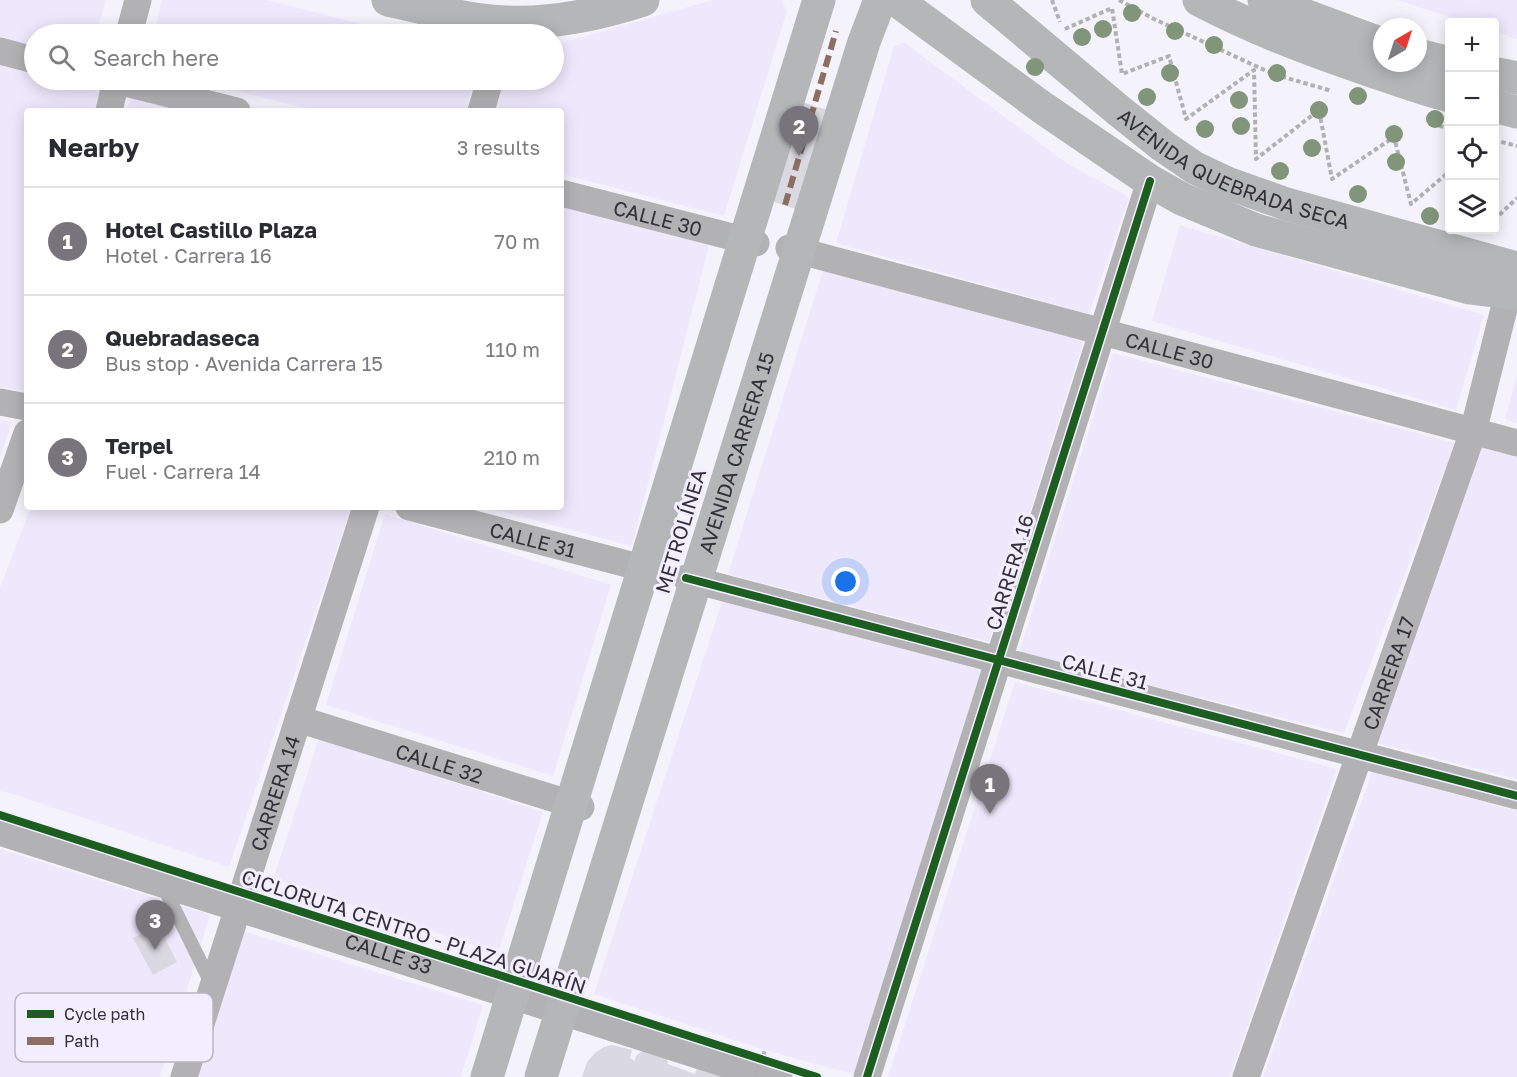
<!DOCTYPE html>
<html lang="en">
<head>
<meta charset="utf-8">
<style>
	:root { --surface:#fff; --page:#f2f2f3; --text:#2b2b33; --muted:#7c7c81; --line:#e1e1e2; --accent:#77747c }
	body { margin:0; font-family:"Golos Text",sans-serif; background:var(--page); color:var(--text) }
	.controls { position:absolute; right:18px; top:18px; display:grid; overflow:hidden; border-radius:6px; box-shadow:0 3px 15px #0003 }
	.controls button { width:54px; height:54px; display:grid; place-items:center; padding:0; border:0; border-bottom:2px solid var(--line); background:var(--surface); color:var(--text); font:30px sans-serif }
	.compass { position:absolute; left:1373px; top:18px; width:54px; height:54px; border-radius:50%; background:var(--surface); box-shadow:0 3px 15px #0003; rotate:39deg }
	.you { position:absolute; left:846px; top:582px; width:21px; height:21px; margin:-15px; border:4px solid #fff; border-radius:50%; background:#1a73e8; box-shadow:0 0 0 9px #1a73e833 }
	.badge { display:grid; place-items:center; width:39px; height:39px; border-radius:50%; background:var(--accent); color:#fff; font-size:20px; font-weight:700 }
	.pin { position:absolute; translate:-50% -50px; filter:drop-shadow(0 2px 3px #0008) }
	.pin::after { content:''; position:absolute; top:32px; width:21px; height:18px; background:inherit; clip-path:polygon(0 0,100% 0,50% 100%) }
	.list { margin:0; padding:0; list-style:none }
	h2 { display:flex; justify-content:space-between; align-items:center; height:78px; margin:0; padding:0 24px; font-size:26px }
	h2 small { font-size:20px; font-weight:400; color:var(--muted) }
	.list li { display:grid; grid-template-columns:39px 1fr auto; gap:18px; align-items:center; box-sizing:border-box; height:108px; padding:0 24px; border-top:2px solid var(--line) }
	.list b { display:block; font-size:22px; white-space:nowrap }
	.list p { margin:0; font-size:20px; white-space:nowrap; color:var(--muted) }
	.list em { font-size:20px; font-style:normal; color:var(--muted) }
	.icon { flex:none; width:33px; height:33px; fill:none; stroke:currentColor; stroke-width:2; stroke-linecap:round; stroke-linejoin:round }
	.map { position:relative; flex:none; width:1517px; height:1077px; overflow:hidden }
	.search { position:absolute; background:var(--surface); box-shadow:0 3px 15px #0003; left:24px; top:24px; width:540px; height:66px; display:flex; align-items:center; gap:15px; box-sizing:border-box; padding:0 21px; border-radius:33px; color:var(--muted); font-size:22px }
	.panel { position:absolute; background:var(--surface); box-shadow:0 3px 15px #0003; left:24px; top:108px; width:540px; height:402px; border-radius:6px }
	.map>svg:first-child { display:block }
	.built { fill:#eee8fc }
	.building { fill:#dad8e0 }
	.lines { fill:none; stroke-linecap:round; stroke-linejoin:round }
	.path { stroke:#b1b1b3; stroke-width:4; stroke-dasharray:4.5 3; stroke-linecap:butt }
	.service { stroke:#b2b2b4; stroke-width:14 }
	.minor { stroke:#b2b2b4; stroke-width:27 }
	.tertiary { stroke:#b2b2b4; stroke-width:33 }
	.primary { stroke:#b4b6b8; stroke-width:33 }
	.path-bridge { stroke:#b1b1b3; stroke-width:4; stroke-dasharray:4.5 3; stroke-linecap:butt }
	.quiet { stroke:#8d6e63; stroke-width:6; stroke-dasharray:12 6; stroke-linecap:butt }
	.cycleway-casing { stroke:#f3eeff; stroke-width:11 }
	.cycleway { stroke:#1b5e20; stroke-width:8 }
	.tree { fill:#809579 }
	.labels { text-anchor:middle; dominant-baseline:central; stroke-width:6; stroke-linejoin:round; paint-order:stroke }
	.street-label { font-size:20px; fill:#333038; stroke:#f3eeff }
	.key { fill:#f3eeff; stroke:#b9b5c3; stroke-width:1.5 }
	.key-label { font-size:16px; fill:#333038 }
</style>
</head>
<body>
<div class="map">
<svg width="1517" height="1077" viewBox="0 0 1517 1077">
	<rect width="100%" height="100%" fill="#f4f2fb"/>
	<!-- built -->
	<path class="built" d="M0,0H106L96,34H34V48L0,39Z
		M162,0H266L401,34H154Z
		M713,0H781L787,11L724,216L561,174V111H496L503,80H554V45Z
		M1397,0H1517V39L1495,32L1494,22H1466Z
		M905,43L1068,164L1129,197L1089,314L836,243L894,46Z
		M0,65L34,75V80H52L99,92L94,111H27V380L24,391L0,387Z
		M193,80H473L466,111H318Z
		M131,96L187,111H127Z
		M561,206L709,245L632,546L485,507H561Z
		M1180,225L1484,315L1456,410L1152,321Z
		M823,270L1084,339L989,642L728,574Z
		M1113,353L1455,443L1344,733L1019,653Z
		M1517,376V423L1505,419Z
		M0,419L12,422L0,457Z
		M1482,446L1517,456V779L1377,743Z
		M31,507L351,508L229,867L0,790V588Z
		M385,514L611,585L553,776L326,705Z
		M723,599L983,668L856,1075L765,1050L594,994Z
		M1015,682L1337,769L1230,1077H888Z
		M319,738L543,812L498,953L273,880Z
		M1372,772L1517,811V1077H1263Z
		M0,849L210,915L160,1077H0Z
		M243,931L483,1005L461,1077H198Z"/>
	<!-- building -->
	<path class="building" d="M802,102L827,110L796,209L771,201Z
		M158,925L177,962L153,975L133,938Z
		M613,1045L632,1050L630,1058L635,1061L636,1056L642,1051L667,1059L668,1064L695,1074L699,1062L734,1077H582L587,1062L595,1053L604,1047Z"/>
	<g class="lines">
		<!-- path -->
		<path class="path" d="M1052,0L1060,22
			M1119,0L1154,19L1273,74L1332,91
			M1065,29L1112,8L1122,74L1169,56L1186,119L1254,70L1256,159L1319,110L1332,179L1394,137L1411,204L1450,171
			M1439,126L1450,128
			M1494,140L1517,146
			M1494,220L1517,198"/>
		<!-- service -->
		<path class="service" d="M163,886L212,985"/>
		<!-- minor -->
		<g class="minor">
			<path d="M129,34L138,0"/>
			<path d="M0,51L34,60"/>
			<path d="M113,80L237,111"/>
			<path d="M109,111L116,80"/>
			<path d="M481,111L490,80"/>
			<path id="s1" d="M561,193L756,243"/>
			<path id="s2" d="M789,248L1517,443"/>
			<path d="M0,402L27,407"/>
			<path id="s3" d="M409,507L631,565L655,574"/>
			<path d="M0,510L27,433"/>
			<path d="M686,578L1517,796"/>
			<path id="s4" d="M298,719L581,807"/>
			<path id="s5" d="M184,1077L366,507"/>
			<path d="M867,1077L1150,181"/>
			<path id="s6" d="M1246,1077L1473,432L1513,273"/>
		</g>
		<!-- tertiary -->
		<path class="tertiary" id="s7" d="M0,829L776,1077"/>
		<!-- primary -->
		<g class="primary">
			<path d="M388,0C426,8 467,21 506,22C552,24 600,14 643,0"/>
			<path d="M896,0L1043,108L1150,181L1182,199L1256,230L1470,288L1517,294"/>
			<path id="s8" d="M987,0L1118,110L1163,146L1195,168L1227,183L1286,204L1517,268"/>
			<path d="M1199,0C1252,28 1309,50 1366,69C1393,78 1421,89 1450,96"/>
			<path d="M1264,0L1382,44"/>
			<path d="M1418,55L1450,63"/>
			<path d="M1494,73L1517,78"/>
			<path d="M1494,106L1517,112"/>
			<path d="M487,1077L819,0"/>
			<path id="s9" d="M541,1077L864,42L880,0"/>
		</g>
		<!-- path-bridge -->
		<path class="path-bridge" d="M756,1077L765,1050"/>
		<!-- quiet -->
		<path class="quiet" d="M785,205L836,31"/>
		<!-- cycleway casing -->
		<g class="cycleway-casing">
			<path id="cycleway" d="M686,578L1517,796
				M0,815L817,1077
				M867,1077L1150,181"/>
		</g>
		<!-- cycleway -->
		<use href="#cycleway" class="cycleway"/>
	</g>
	<!-- trees -->
	<g class="tree">
		<circle cx="1132" cy="13" r="9"/>
		<circle cx="1103" cy="29" r="9"/>
		<circle cx="1175" cy="31" r="9"/>
		<circle cx="1082" cy="37" r="9"/>
		<circle cx="1214" cy="45" r="9"/>
		<circle cx="1035" cy="67" r="9"/>
		<circle cx="1170" cy="73" r="9"/>
		<circle cx="1277" cy="73" r="9"/>
		<circle cx="1358" cy="96" r="9"/>
		<circle cx="1147" cy="97" r="9"/>
		<circle cx="1239" cy="100" r="9"/>
		<circle cx="1319" cy="110" r="9"/>
		<circle cx="1435" cy="119" r="9"/>
		<circle cx="1241" cy="126" r="9"/>
		<circle cx="1205" cy="129" r="9"/>
		<circle cx="1394" cy="134" r="9"/>
		<circle cx="1312" cy="148" r="9"/>
		<circle cx="1396" cy="162" r="9"/>
		<circle cx="1280" cy="171" r="9"/>
		<circle cx="1358" cy="194" r="9"/>
		<circle cx="1430" cy="216" r="9"/>
	</g>
	<g class="labels">
		<!-- street labels -->
		<g class="street-label">
			<text stroke="none"><textPath href="#s8" startOffset="303">AVENIDA QUEBRADA SECA</textPath></text>
			<text stroke="none"><textPath href="#s1" startOffset="100">CALLE 30</textPath></text>
			<text stroke="none"><textPath href="#s2" startOffset="394">CALLE 30</textPath></text>
			<text stroke="none"><textPath href="#s9" startOffset="654">AVENIDA CARRERA 15</textPath></text>
			<text transform="translate(680 531) rotate(-73)">METROLÍNEA</text>
			<text stroke="none"><textPath href="#s3" startOffset="128">CALLE 31</textPath></text>
			<text transform="translate(1009 572) rotate(-73)">CARRERA 16</text>
			<text transform="translate(1105 671) rotate(15)">CALLE 31</text>
			<text stroke="none"><textPath href="#s6" startOffset="428">CARRERA 17</textPath></text>
			<text stroke="none"><textPath href="#s4" startOffset="148">CALLE 32</textPath></text>
			<text stroke="none"><textPath href="#s5" startOffset="298">CARRERA 14</textPath></text>
			<text transform="translate(414 931) rotate(18)">CICLORUTA CENTRO - PLAZA GUARÍN</text>
			<text stroke="none"><textPath href="#s7" startOffset="408">CALLE 33</textPath></text>
		</g>
	</g>
	<!-- legend -->
	<rect x="15" y="993" width="198" height="69" rx="9" class="key"/>
	<rect x="27" y="1010" width="27" height="8" fill="#1b5e20"/>
	<rect x="27" y="1037" width="27" height="8" fill="#8d6e63"/>
	<g class="key-label">
		<text x="64" y="1020">Cycle path</text>
		<text x="64" y="1047">Path</text>
	</g>
</svg>
<div class="controls">
<button>+</button>
<button>−</button>
<button><svg class="icon" aria-label="locate" viewBox="0 0 24 24"><circle cx="12" cy="12" r="6"/><path d="M12 2v4M12 18v4M2 12h4M18 12h4"/></svg></button>
<button><svg class="icon" aria-label="layers" viewBox="0 0 24 24"><path d="M12 4l9 5-9 5-9-5zM3 14l9 5 9-5"/></svg></button>
</div>
<svg class="compass" viewBox="-18 -18 36 36"><path d="M0-13l5 13h-10z" fill="#e53935"/><path d="M0 13l5-13h-10z" fill="#7c7c81"/></svg>
<div class="you"></div>
<div class="pin badge" style="left:990px;top:814px">1</div>
<div class="pin badge" style="left:799px;top:156px">2</div>
<div class="pin badge" style="left:155px;top:950px">3</div>
<div class="search"><svg class="icon" aria-label="search" viewBox="0 0 24 24"><circle cx="10" cy="10" r="6"/><path d="M15 15l6 6"/></svg>Search here</div>
<section class="panel">
<h2>Nearby<small>3 results</small></h2>
<ul class="list">
<li><span class="badge">1</span><div><b>Hotel Castillo Plaza</b><p>Hotel · Carrera 16</p></div><em>70 m</em></li>
<li><span class="badge">2</span><div><b>Quebradaseca</b><p>Bus stop · Avenida Carrera 15</p></div><em>110 m</em></li>
<li><span class="badge">3</span><div><b>Terpel</b><p>Fuel · Carrera 14</p></div><em>210 m</em></li>
</ul>
</section>
</div>
</body>
</html>
